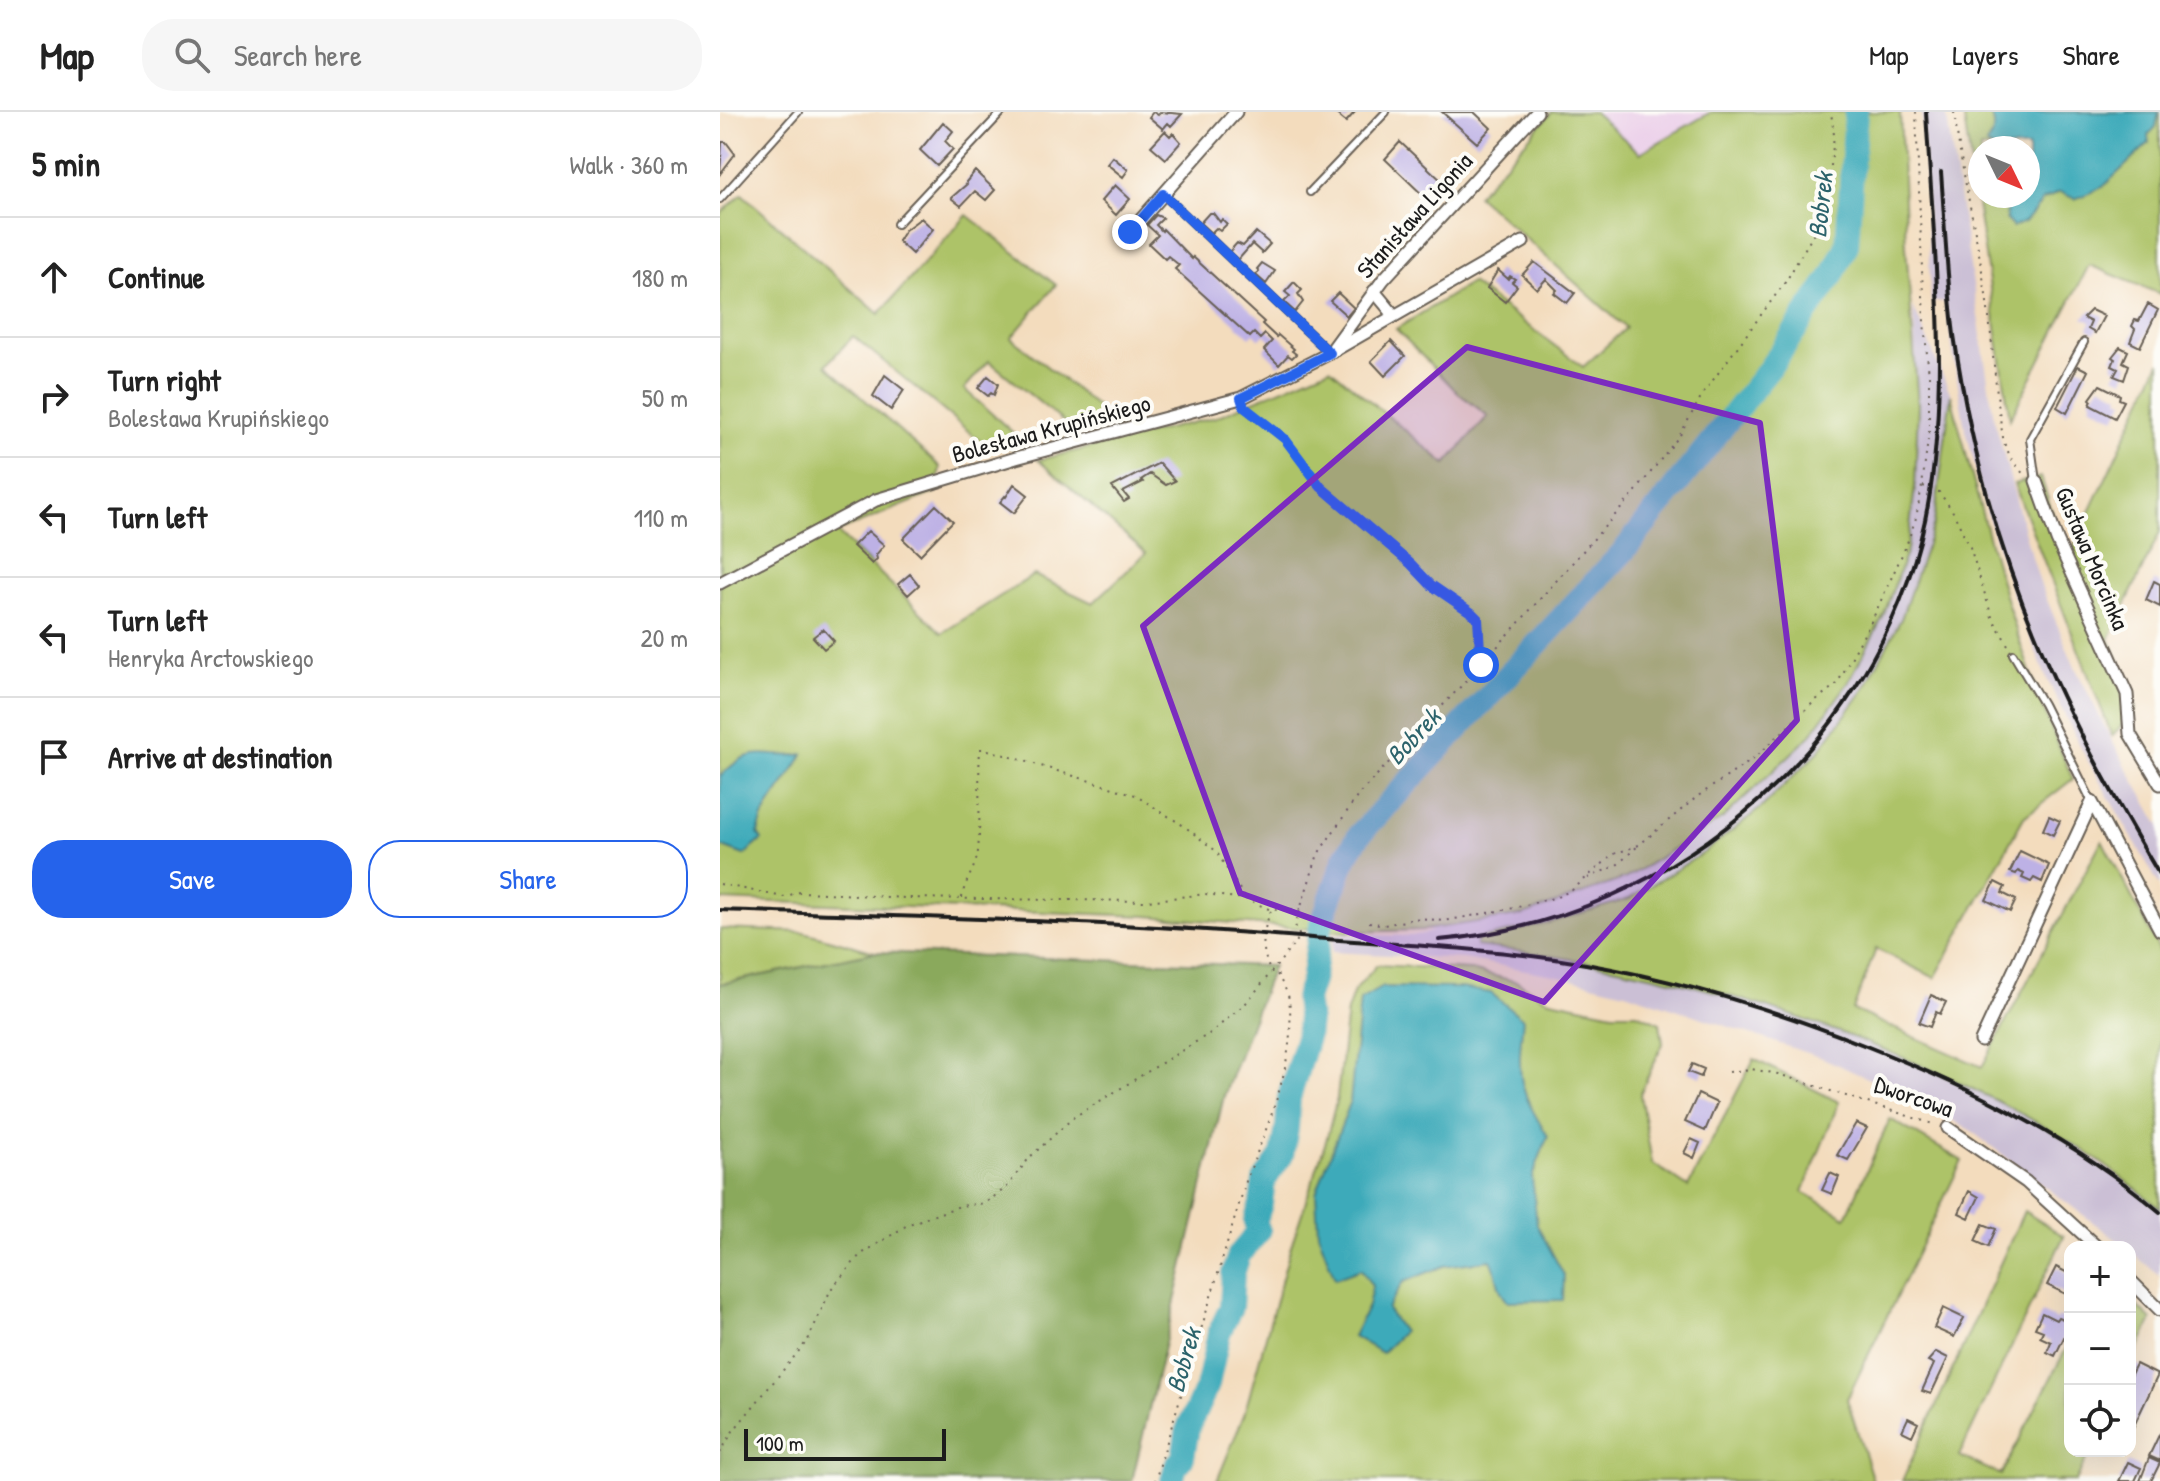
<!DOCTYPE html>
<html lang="en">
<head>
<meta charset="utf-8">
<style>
	:root { --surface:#fff; --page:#f6f6f6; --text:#222; --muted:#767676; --line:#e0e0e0; --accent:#2563eb }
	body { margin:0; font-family:"Patrick Hand",sans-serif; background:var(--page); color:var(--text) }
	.controls { position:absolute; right:24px; bottom:24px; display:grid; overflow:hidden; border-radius:16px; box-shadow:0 8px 32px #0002 }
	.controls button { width:72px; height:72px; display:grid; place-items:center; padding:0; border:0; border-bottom:2px solid var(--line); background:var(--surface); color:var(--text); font:40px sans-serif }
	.compass { position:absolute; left:1248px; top:24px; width:72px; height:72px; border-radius:50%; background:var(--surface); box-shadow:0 8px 32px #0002; rotate:133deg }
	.scale { position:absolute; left:24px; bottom:20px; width:202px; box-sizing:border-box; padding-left:8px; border:4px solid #1c1c1c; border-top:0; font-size:22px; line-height:28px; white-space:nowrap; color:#1c1c1c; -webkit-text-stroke:6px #fdfcf7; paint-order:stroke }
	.stop { position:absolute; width:24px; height:24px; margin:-18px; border:6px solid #2563eb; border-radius:50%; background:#fff }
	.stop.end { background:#2563eb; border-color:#fff; box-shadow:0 2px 8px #0008 }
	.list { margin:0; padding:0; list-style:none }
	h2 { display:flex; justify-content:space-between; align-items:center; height:104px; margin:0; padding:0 32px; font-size:34px }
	h2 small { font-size:26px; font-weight:400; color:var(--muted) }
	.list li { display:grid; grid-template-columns:52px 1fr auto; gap:24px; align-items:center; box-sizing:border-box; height:120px; padding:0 32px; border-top:2px solid var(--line) }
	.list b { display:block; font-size:30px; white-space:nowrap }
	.list p { margin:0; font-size:26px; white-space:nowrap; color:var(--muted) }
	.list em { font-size:26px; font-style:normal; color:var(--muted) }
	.actions { display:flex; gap:16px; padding:24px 32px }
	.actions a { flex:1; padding:18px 0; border:2px solid var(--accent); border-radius:32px; text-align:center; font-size:28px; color:var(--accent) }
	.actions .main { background:var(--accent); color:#fff }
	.icon { flex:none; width:44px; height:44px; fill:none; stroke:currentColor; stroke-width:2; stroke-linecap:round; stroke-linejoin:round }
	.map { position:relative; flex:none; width:1440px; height:1369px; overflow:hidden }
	header { display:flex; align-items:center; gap:48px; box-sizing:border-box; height:112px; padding:0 40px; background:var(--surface); border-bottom:2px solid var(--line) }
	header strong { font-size:38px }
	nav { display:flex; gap:44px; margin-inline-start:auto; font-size:28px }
	.search { width:560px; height:72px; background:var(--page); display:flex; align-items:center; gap:20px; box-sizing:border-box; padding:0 28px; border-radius:32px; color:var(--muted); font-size:30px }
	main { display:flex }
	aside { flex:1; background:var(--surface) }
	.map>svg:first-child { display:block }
	.built { fill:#ecd1ea }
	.industrial { fill:#cbbfd5 }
	.green { fill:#adc368; stroke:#647042; stroke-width:2; fill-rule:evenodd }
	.forest { fill:#8aa95c; stroke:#53623c; stroke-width:2 }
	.water { fill:#3caaba; stroke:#2c636b; stroke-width:2 }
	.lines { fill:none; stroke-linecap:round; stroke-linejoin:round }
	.river { stroke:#3caaba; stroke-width:24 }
	.building { fill:#bdb1e5 }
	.service-casing { stroke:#675f54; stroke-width:10 }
	.minor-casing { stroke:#675f54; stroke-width:15 }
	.path { stroke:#675f54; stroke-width:2; stroke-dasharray:2 6; stroke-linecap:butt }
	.service { stroke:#fff; stroke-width:6 }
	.minor { stroke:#fff; stroke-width:11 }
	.rail { stroke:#1c1c1c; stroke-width:4 }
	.route { stroke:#2563eb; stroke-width:10 }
	.marked { fill:#7b2cbf; fill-opacity:0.2; stroke:#7b2cbf; stroke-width:6; stroke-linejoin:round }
	.labels { text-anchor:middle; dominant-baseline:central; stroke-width:8; stroke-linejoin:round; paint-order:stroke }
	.street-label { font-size:24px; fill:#1c1c1c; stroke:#fdfcf7 }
	.water-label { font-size:26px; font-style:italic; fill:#2c636b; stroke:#fdfcf7 }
</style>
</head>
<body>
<header>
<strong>Map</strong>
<div class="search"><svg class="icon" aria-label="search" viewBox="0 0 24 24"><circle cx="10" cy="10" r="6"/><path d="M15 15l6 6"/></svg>Search here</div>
<nav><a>Map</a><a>Layers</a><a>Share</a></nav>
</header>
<main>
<aside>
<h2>5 min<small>Walk · 360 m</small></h2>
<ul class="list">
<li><svg class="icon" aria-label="ahead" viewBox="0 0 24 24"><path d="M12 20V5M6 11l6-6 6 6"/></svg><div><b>Continue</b></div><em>180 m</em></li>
<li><svg class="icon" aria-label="right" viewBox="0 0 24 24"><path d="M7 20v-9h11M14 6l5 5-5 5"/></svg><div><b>Turn right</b><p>Bolesława Krupińskiego</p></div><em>50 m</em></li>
<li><svg class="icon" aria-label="left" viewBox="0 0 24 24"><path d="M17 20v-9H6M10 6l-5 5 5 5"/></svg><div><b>Turn left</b></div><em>110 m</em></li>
<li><svg class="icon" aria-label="left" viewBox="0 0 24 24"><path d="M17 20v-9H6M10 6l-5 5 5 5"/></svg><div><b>Turn left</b><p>Henryka Arctowskiego</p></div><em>20 m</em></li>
<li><svg class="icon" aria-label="arrive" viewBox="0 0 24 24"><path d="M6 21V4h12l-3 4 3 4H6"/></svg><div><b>Arrive at destination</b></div></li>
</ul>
<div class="actions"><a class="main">Save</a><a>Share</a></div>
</aside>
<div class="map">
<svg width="1440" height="1369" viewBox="0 0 1440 1369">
	<rect width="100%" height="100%" fill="#fdfcf7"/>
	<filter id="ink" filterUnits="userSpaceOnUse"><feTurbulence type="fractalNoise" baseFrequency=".0125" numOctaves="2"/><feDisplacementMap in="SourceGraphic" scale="16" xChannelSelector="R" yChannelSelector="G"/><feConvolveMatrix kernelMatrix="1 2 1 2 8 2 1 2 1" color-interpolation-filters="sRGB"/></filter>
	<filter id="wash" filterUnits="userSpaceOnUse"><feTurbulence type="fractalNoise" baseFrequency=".006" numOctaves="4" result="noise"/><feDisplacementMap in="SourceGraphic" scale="32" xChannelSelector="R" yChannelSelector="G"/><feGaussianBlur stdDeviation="1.8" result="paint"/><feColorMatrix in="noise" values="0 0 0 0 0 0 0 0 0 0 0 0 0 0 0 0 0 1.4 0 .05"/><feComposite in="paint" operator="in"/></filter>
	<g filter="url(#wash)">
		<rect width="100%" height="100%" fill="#f3dcbd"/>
		<!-- built -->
		<path class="built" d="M874,0H991L919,41Z"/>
		<!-- industrial -->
		<path class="industrial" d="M1202,0H1226L1274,306L1307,429L1320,471L1354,553L1392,629L1440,714V774L1365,644L1326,565L1292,480L1266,398L1244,311L1225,190H1211Z
			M1193,194L1231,283L1214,412L1181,507L1143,579L1098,640L1042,695L985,740L909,787L821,813L757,827V834L859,847L997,878L1077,903L1254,976L1344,1026L1440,1096V1164L1410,1139V1135H1406L1255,1022L1211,995L1105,947L905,880L839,864L744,847L612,840L613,822L691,824L713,820L704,818L804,803L906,766L1128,571L1163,505L1187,438L1195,375L1198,293Z"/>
		<!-- green -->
		<path class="green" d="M832,0H874L920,41L991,0H1180L1186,134L1198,293L1195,375L1187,438L1163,505L1128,571L1089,625L1003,706L906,766L804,803L704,818L627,820L426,804L0,788V102L22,82L159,202L247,103L336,173L291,226L403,315L357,321L269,249L244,277L309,335L270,337L133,224L106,253L220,355L216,380L117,420L222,521L314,463L373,491L426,441L318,348L496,305L610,256L726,352L768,304L737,280L676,217L751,171L863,255L906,216L757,83Z
			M1243,0H1440V182L1369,153L1290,307ZM1260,36H1308V84H1260Z
			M1440,250V420L1389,527L1412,579L1416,598L1392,624L1294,372L1321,365L1340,426L1349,445Z
			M1231,283C1264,412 1297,545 1353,667L1304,705L1215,866L1156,837L1133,898L1262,955L1382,728L1440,839V1096C1408,1071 1377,1045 1342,1025C1281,988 1217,959 1150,932C1022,881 893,848 756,834L757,827L821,813L909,787L985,740L1042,695L1098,640L1143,579L1181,507L1214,412Z
			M0,817L84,820L155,840L0,872Z
			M657,853L751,858L798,870L826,887L893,901H917L940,911L943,931L920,982L932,1051L968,1075L1034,947L1119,990L1083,1080L1126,1105L1170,1007L1242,1049L1127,1287L1153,1369H497L524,1303L571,1134L606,1029L617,986L627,899L634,879Z
			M1304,1099L1344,1124L1239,1344L1281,1363L1350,1229V1339H1370L1356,1369H1182Z
			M1410,1187L1432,1208L1410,1255Z"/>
		<!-- forest -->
		<path class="forest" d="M155,840L553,854L504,984L412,1369H0V872Z"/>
		<!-- water -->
		<path class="water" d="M1439,0L1436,15L1428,23L1429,31L1383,75L1355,87L1340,80L1323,88L1305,110L1293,115L1286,108L1287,95L1280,84H1308V36H1273L1266,32C1276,19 1278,8 1265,0Z
			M83,642C69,671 45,688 38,722L42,728L24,743L0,734V664C8,658 16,648 26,645C43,638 64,647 83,642Z
			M662,875L742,876L771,881L803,907C797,963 797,976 828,1024L812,1065L817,1113L844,1163L843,1188L787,1189C775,1174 779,1163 771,1148L724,1154L683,1170L667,1197L683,1220L662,1241L633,1224L648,1194L652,1174L641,1157L615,1167L598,1121L596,1081L630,991L640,888Z"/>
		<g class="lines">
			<!-- river -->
			<path class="river" d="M452,1369L456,1354L463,1345L468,1316L488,1272L499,1221L511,1195L513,1162L519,1143L539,1119L535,1110L541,1092L544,1069L562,1043L567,1016L569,986L587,925L589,908L586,887L592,869L601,813L625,746L640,722L903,440L1049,257L1112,164L1127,133L1136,0"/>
		</g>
		<g id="blocks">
			<!-- building -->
			<path class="building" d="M433,0L438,3L441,0L462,2L451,14L448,11L443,17L429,5Z
				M614,0H635L626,10Z
				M722,0H754L771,16L757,31Z
				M223,10L233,19L225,29L233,37L217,54L200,38Z
				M445,19L450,24L453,21L461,30L446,47L431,34Z
				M2,30H6L15,42L0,62Z
				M680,30L723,70L707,87L665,47Z
				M393,45L408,58L403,65L387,52Z
				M255,59L275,78L266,88L255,79L241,94L231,86L247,72L246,70Z
				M395,73L410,87L396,103L381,89Z
				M489,101H493L500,110L502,107L507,112L500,119L496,116L491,121L480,111Z
				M436,103L443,106L436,113L442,119L443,117L472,147L473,145L544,210L542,212L556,225L558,223L574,237L572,239L576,242L572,246L568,243L559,253L544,238L552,229L545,222L540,227L534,221L530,225L455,157L459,153L448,144L445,147L429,132L438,123L427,113Z
				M201,106L213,117L192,142L178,129L185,118Z
				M536,120L550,132L542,141L532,132L518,148L509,140L517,131L523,134Z
				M814,150L855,181L847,191L834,181L837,178L826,167L817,177L802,163Z
				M542,151L555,159L546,172L536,163L539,159L537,157Z
				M778,158L788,167L790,164L795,167L792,170L797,174L785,190L767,176Z
				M574,170L582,178L578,182L583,190L575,200L564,190L570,184L565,180Z
				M618,181L634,196L627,204L610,189Z
				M1428,192L1438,198L1420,235L1410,230L1415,217L1412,214L1415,208L1419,209Z
				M1371,198L1384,204L1375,221L1368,217L1371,210L1363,206Z
				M671,229L685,244L665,264L651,249Z
				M1400,235L1408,239L1403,250L1409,253L1404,268L1394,264L1398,257L1392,254L1395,247L1392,245Z
				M1358,254L1368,259L1347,301L1337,295Z
				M165,263L184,278L171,298L153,284Z
				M268,264L278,272L274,283L271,281L268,284L258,276Z
				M1380,273L1400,283L1399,287L1404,289L1395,306L1370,293L1372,289L1370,287Z
				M439,351L455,369L446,373L430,362L421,368L423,370L403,380L409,387L404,390L392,375Z
				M294,372L308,383L294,401L280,390L285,384L286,385Z
				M216,393L233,409L200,443L183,427Z
				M148,419L164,433L156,443L157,447L152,452L133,434Z
				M190,462L199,473L188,483L178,472Z
				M1434,469L1440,472V495L1426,488Z
				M103,517L114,529L104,537L93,525Z
				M1329,704L1340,709L1333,723L1323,718Z
				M1300,739L1329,753L1322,770L1314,766L1311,770L1302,766L1304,762L1298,759L1296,762L1290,760Z
				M1275,770L1285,775L1282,781L1296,788L1290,800L1266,788Z
				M1211,883L1226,890L1220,902L1216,900L1210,915L1199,911Z
				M972,952L984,957L981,965L968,960Z
				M978,982L997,991L985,1019L965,1010Z
				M1136,1011L1147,1016L1128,1048L1117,1043Z
				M971,1027L980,1031L974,1046L964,1041Z
				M1110,1061L1119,1065L1112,1082L1102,1078Z
				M1249,1079L1259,1085L1249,1106L1239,1101Z
				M1263,1112L1276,1117L1268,1135L1255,1129Z
				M1336,1155L1350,1162V1184L1327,1173Z
				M1223,1196L1244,1206L1234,1225L1214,1216Z
				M1322,1201L1336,1208L1338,1205L1343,1207L1345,1203L1350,1206V1213L1335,1244L1327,1240L1331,1230L1320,1225L1323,1219L1315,1216Z
				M1216,1240L1228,1246L1211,1282L1202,1279L1214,1252L1208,1249Z
				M1416,1252L1438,1263L1410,1322V1264Z
				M1188,1306L1198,1311L1192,1324L1182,1319Z
				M1440,1321V1349L1429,1344Z
				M1429,1346L1440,1351L1431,1369H1420Z
				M1408,1350L1421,1356L1415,1369H1399Z"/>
		</g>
	</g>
	<g filter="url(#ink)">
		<use href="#blocks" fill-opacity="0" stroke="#675f54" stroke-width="2"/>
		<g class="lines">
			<!-- service casing -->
			<g class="service-casing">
				<path id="service" d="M590,80L666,0
					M443,82L610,241
					M0,87L78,0
					M177,112L282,0
					M1316,369L1310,327L1364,230
					M1293,542L1323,592L1372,690"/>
			</g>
			<!-- minor casing -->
			<g class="minor-casing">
				<path id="minor" d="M410,120L516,0
					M654,179L674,203
					M614,235L663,168L817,0
					M1316,369L1337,428L1407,582L1410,622L1440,672
					M0,471L156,388L296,346L521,286L610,241L803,130
					M1261,929L1372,690L1440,818
					M1228,1016L1306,1070L1377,1135
					M1410,1168L1440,1198"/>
			</g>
			<!-- path -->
			<path class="path" d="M1234,0C1241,56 1254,109 1263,165C1273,220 1274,276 1284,331L1292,348L1305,364
				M528,298L565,327L601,375L691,452L711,473L752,501L758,507L760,552
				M1203,374L1219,380L1232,398L1250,435L1272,505L1288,533
				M868,766L897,753L919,733
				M0,772L63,785L80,780L106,781L185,786L427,789L485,782L526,787L551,798L580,797
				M242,786C244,769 256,757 258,739C261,705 258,671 260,637H265L413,682L464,714L496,739L525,786
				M551,799C541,822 541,838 551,861
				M649,810L664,813L700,806L724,809L794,796L837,785L852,778L894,742L919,733L978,684L1035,646L1096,588L1117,572L1153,506L1186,434L1196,406L1202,374L1209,320V264L1204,210L1196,0
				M1009,960L1031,957L1058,962L1216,1013
				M0,1341L13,1319L88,1228L111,1177L140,1143L189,1112L240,1094L265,1091L286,1076L310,1045L354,1005L492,920L527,890L580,825L575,813L598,742L639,682L761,553L913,383L960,323L982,283L1066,169L1093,123L1110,64L1114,23L1111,0
				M435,1369L527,1066C549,1010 577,948 569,887C567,877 559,868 556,859"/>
			<!-- service -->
			<use href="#service" class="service"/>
			<!-- minor -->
			<use href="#minor" class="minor"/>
			<!-- rail -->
			<path class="rail" d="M1221,60C1225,114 1227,169 1234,223C1249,327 1276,431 1317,527C1351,610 1395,687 1440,764
				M0,798C193,805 387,809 580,825C665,832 751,835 835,847C942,863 1046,894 1146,934C1252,976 1352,1026 1440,1100
				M719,828C958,809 1173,620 1210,381C1229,259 1213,123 1206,0"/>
		</g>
	</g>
	<g class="lines" filter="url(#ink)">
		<!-- route -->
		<path class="route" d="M410,120L443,82L610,241L521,286L524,295L565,327L601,375L691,452L711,473L752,501L758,507L761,553"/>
	</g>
	<!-- marked area -->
	<path class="marked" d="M747,235L1040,311L1077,608L824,890L520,781L423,514Z"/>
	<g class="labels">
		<!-- street labels -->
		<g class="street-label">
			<text transform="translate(694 103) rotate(-48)">Stanisława Ligonia</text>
			<text transform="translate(331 316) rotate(-15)">Bolesława Krupińskiego</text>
			<text transform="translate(1373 446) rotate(67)">Gustawa Morcinka</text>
			<text transform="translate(1194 984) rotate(19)">Dworcowa</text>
		</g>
		<!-- water labels -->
		<g class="water-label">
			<text transform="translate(1100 93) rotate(-84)">Bobrek</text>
			<text transform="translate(693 624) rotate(-47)">Bobrek</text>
			<text transform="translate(463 1248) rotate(-74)">Bobrek</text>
		</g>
	</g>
</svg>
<div class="controls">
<button>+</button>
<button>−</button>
<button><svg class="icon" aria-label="locate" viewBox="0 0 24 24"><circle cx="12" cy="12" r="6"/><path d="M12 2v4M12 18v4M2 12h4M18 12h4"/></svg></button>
</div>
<svg class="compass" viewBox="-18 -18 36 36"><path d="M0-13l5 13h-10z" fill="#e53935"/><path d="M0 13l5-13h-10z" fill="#767676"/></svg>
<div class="scale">100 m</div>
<div class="stop" style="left:761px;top:553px"></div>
<div class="stop end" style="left:410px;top:120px"></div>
</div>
</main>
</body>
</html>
